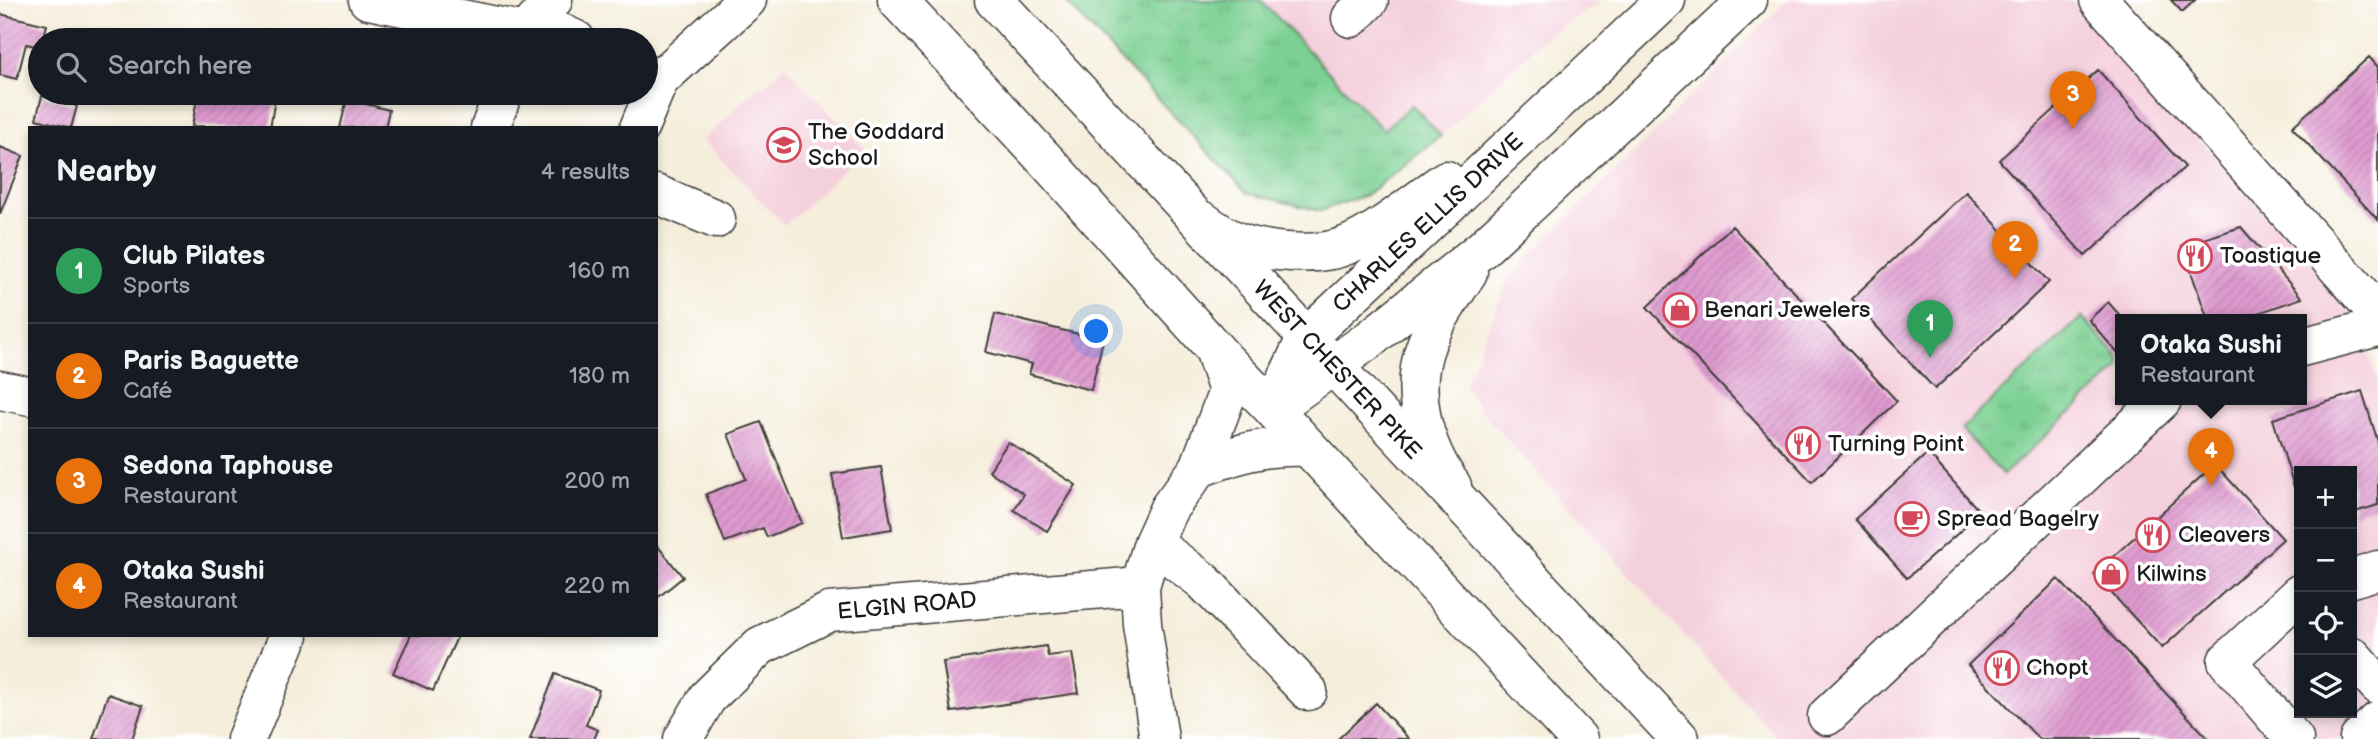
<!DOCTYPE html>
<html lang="en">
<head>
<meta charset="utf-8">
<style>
	:root { --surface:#171b24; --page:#20242c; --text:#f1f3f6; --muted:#9ea1a6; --line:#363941; --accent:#7c3aed }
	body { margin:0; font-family:"Balsamiq Sans",sans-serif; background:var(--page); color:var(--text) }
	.controls { position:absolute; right:21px; bottom:21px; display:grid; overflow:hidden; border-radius:0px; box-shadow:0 4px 10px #0003 }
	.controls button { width:63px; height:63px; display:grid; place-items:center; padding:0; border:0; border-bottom:2px solid var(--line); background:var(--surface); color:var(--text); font:35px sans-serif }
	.you { position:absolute; left:1097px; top:332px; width:24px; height:24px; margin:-18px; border:5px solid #fff; border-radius:50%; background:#1a73e8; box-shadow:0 0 0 10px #1a73e833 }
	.badge { display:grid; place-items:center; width:46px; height:46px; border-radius:50%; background:var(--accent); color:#fff; font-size:23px; font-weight:700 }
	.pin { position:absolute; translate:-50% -58px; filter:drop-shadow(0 2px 4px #0008) }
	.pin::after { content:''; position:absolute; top:37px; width:24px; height:21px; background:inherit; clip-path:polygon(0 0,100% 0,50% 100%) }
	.popup { position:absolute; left:2115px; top:314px; width:192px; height:91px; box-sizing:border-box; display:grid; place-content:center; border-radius:0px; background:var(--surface); filter:drop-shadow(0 2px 5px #0005); font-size:23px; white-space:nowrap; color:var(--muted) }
	.popup b { font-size:26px; color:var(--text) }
	.popup::after { content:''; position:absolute; left:50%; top:100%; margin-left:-14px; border:14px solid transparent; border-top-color:var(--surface) }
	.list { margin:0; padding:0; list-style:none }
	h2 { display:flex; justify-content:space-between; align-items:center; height:91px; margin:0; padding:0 28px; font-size:30px }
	h2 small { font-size:23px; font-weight:400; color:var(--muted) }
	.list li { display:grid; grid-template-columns:46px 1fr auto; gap:21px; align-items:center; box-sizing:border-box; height:105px; padding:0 28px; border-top:2px solid var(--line) }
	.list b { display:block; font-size:26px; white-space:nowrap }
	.list p { margin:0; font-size:23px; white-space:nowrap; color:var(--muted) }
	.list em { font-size:23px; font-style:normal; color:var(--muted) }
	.icon { flex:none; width:38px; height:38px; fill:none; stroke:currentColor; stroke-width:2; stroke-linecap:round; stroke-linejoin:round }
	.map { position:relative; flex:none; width:2378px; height:739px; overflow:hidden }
	.search { position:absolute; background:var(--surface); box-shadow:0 4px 10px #0003; left:28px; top:28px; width:630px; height:77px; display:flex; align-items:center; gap:18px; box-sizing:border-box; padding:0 24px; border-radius:38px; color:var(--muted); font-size:26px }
	.panel { position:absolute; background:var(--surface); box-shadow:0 4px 10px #0003; left:28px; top:126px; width:630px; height:511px; border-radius:0px }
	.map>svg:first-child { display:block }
	.built { fill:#f4cfdc; fill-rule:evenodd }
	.grass { fill:url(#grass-tufts); stroke:#4c7658; stroke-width:2 }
	.building { fill:url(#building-hatch) }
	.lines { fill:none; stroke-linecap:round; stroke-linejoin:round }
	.minor-casing { stroke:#3d3c39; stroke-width:41 }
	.highway-casing { stroke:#3d3c39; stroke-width:41 }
	.minor { stroke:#fff; stroke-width:38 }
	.highway { stroke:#fff; stroke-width:38 }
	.labels { text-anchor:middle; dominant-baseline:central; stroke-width:7; stroke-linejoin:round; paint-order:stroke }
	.poi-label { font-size:23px; fill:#1c1c1c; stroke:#fff; text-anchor:start }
	.street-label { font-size:23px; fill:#1c1c1c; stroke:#fff }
</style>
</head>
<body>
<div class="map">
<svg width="2378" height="739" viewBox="0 0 2378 739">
	<defs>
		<pattern id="grass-tufts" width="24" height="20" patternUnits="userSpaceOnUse" patternTransform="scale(1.75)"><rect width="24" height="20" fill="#7bd093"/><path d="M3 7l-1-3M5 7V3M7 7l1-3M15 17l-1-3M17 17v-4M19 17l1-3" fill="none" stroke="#6ab27e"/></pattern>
		<pattern id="building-hatch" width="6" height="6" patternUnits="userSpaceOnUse" patternTransform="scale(1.75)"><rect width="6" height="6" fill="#de9acf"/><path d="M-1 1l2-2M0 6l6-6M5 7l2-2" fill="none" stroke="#be84b1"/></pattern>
	</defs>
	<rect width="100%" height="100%" fill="#fff"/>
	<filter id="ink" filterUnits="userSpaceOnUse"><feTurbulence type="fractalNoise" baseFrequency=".0143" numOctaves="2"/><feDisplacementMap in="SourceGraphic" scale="14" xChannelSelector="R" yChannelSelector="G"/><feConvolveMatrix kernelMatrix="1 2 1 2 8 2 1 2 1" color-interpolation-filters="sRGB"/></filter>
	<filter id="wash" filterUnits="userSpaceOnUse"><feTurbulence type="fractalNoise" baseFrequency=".00686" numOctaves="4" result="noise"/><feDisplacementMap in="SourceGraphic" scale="28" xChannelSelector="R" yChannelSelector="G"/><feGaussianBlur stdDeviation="1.57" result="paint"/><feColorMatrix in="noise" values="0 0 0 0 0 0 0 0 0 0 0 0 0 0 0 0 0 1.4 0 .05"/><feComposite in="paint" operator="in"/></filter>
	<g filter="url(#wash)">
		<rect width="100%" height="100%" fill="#f5eedb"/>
		<!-- built -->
		<path class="built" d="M1241,0H1603L1542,40L1441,136L1399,170Z
			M1788,0H2072L2345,299L2367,346L2378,381V739H1778L1482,412L1464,386L1510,275ZM2120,320H2302V400H2120ZM2299,471H2352V713H2299Z
			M785,66L865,149L785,226L703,140L759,86L762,88Z"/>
		<!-- grass -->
		<path class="grass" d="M1064,0H1261L1383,130L1412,105L1441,136L1366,195L1320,211L1247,193Z
			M2082,317L2120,359V367L2003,475L1961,429Z"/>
		<g id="blocks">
			<!-- building -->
			<path class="building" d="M2171,0H2195L2182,12Z
				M0,14L47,25L43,40H40V47L26,44L17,79L0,75Z
				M2369,57L2378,67V220L2292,127Z
				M2098,70L2185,167L2085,256L1999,160Z
				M198,93H276L270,128L192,126Z
				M42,96L77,106L71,128L36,119Z
				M347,99L389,110L385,128H340Z
				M0,147L23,156L0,214Z
				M1966,192L2049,282L1935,389L1851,299Z
				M1732,226L1897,401L1812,482L1647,307Z
				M2241,227L2302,298L2238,320H2208L2182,246Z
				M2108,302L2124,320H2120V356L2089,320Z
				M995,314L1103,340L1091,390L1029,374L1032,364L986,352Z
				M2362,391L2378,442V505L2352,513V471H2299V503L2273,419Z
				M761,422L802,523L767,537L763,528L725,542L706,494L746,479L728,434Z
				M1008,442L1076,485L1047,531L1014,510L1024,494L989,471Z
				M1928,453L1981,513L1907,578L1855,519Z
				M2215,464L2283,539L2162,648L2094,574Z
				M881,467L892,529L843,537L832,474Z
				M656,544L683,577L656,599Z
				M2058,579L2209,739H2039L1968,665Z
				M411,635H458L433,691L393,673Z
				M1046,646L1048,656L1072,653L1079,693L951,712L943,662Z
				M555,674L599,690L586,725L598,730L594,739H530Z
				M108,694L143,706L132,739H93Z
				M1376,703L1409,739H1338Z"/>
		</g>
	</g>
	<g filter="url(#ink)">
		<use href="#blocks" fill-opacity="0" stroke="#3d3c39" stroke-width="2"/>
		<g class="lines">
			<!-- minor casing -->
			<g class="minor-casing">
				<path id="minor" d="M368,0L526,32
					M2099,0L2378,313
					M1351,18L1369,0
					M536,21L576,40
					M523,40L526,32L553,0
					M646,74L659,80L747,0
					M490,128L503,93
					M639,128L659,80
					M656,194L716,219
					M1203,221C1228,240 1245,247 1277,251C1295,253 1313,254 1331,250C1367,243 1415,201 1446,180
					M2302,347L2378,327
					M0,390L30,396
					M1274,406L1306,338L1666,0
					M1273,409L1370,339L1482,249L1748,0
					M1199,468C1239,453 1264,445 1307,447
					M1452,486C1423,446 1408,390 1427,342C1437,317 1454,295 1468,272
					M1153,543L1203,581L1308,691
					M2352,578L2378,570
					M2352,656L2378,685
					M1827,716L2162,400
					M246,739L289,635
					M683,739L707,698L760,646L829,612L1140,586
					M1159,739L1142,624L1140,586L1153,543L1169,508L1199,468L1228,391L1214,349
					M2294,739L2227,661L2299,594
					M2359,739L2378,721"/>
			</g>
			<!-- highway casing -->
			<g class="highway-casing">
				<path id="highway" d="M897,0L1051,166L1223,358L1273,409L1578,739
					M994,0L1680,739"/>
			</g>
			<!-- minor -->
			<use href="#minor" class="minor"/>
			<!-- highway -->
			<use href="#highway" class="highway"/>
		</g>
	</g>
	<!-- icons -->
	<defs>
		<g id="school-ring" transform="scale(1.75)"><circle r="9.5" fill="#fff" stroke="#d1495b" stroke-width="1.5"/><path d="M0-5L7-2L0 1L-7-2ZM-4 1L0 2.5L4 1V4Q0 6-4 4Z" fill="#d1495b"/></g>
		<g id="restaurant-ring" transform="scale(1.75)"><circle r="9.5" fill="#fff" stroke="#d1495b" stroke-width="1.5"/><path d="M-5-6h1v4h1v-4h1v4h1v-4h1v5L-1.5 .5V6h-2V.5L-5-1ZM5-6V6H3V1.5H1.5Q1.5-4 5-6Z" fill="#d1495b"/></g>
		<g id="shop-ring" transform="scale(1.75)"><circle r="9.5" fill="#fff" stroke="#d1495b" stroke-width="1.5"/><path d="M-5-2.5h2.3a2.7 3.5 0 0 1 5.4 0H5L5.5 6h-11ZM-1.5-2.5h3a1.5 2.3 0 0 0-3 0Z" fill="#d1495b"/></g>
		<g id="cafe-ring" transform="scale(1.75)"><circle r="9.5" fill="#fff" stroke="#d1495b" stroke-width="1.5"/><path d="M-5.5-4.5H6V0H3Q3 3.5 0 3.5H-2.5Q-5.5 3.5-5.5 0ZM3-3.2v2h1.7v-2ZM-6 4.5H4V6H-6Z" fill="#d1495b"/></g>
	</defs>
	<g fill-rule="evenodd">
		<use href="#school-ring" x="784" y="145"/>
		<use href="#restaurant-ring" x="2195" y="256"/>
		<use href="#shop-ring" x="1680" y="310"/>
		<use href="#restaurant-ring" x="1803" y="444"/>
		<use href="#cafe-ring" x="1912" y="519"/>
		<use href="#restaurant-ring" x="2153" y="535"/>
		<use href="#shop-ring" x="2111" y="574"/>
		<use href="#restaurant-ring" x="2002" y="668"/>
	</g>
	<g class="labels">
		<!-- poi labels -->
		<g class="poi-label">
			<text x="808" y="132">The Goddard<tspan x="808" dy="26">School</tspan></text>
			<text x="2220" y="256">Toastique</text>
			<text x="1704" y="310">Benari Jewelers</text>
			<text x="1828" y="444">Turning Point</text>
			<text x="1937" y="519">Spread Bagelry</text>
			<text x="2178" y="535">Cleavers</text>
			<text x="2136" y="574">Kilwins</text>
			<text x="2026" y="668">Chopt</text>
		</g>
		<!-- street labels -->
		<g class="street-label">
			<text transform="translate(1428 223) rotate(-43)">CHARLES ELLIS DRIVE</text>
			<text transform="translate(1337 370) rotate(47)">WEST CHESTER PIKE</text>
			<text transform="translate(907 606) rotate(-5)">ELGIN ROAD</text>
		</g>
	</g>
</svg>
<div class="controls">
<button>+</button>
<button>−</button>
<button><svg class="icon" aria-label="locate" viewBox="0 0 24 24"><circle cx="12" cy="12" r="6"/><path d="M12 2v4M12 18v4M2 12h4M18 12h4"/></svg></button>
<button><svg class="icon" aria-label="layers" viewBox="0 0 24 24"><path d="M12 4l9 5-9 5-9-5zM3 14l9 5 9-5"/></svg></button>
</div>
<div class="you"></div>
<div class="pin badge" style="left:1930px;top:358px;background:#2e9e5b">1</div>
<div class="pin badge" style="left:2015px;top:279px;background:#e8710a">2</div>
<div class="pin badge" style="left:2073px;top:129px;background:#e8710a">3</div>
<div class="pin badge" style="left:2211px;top:486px;background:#e8710a">4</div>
<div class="popup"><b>Otaka Sushi</b>Restaurant</div>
<div class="search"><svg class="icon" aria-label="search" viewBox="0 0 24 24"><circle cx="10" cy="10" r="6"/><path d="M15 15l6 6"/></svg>Search here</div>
<section class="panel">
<h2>Nearby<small>4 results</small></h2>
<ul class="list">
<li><span class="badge" style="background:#2e9e5b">1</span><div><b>Club Pilates</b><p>Sports</p></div><em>160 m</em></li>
<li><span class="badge" style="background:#e8710a">2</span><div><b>Paris Baguette</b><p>Café</p></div><em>180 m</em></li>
<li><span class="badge" style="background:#e8710a">3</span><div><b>Sedona Taphouse</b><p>Restaurant</p></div><em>200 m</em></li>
<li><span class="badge" style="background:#e8710a">4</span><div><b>Otaka Sushi</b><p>Restaurant</p></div><em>220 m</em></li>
</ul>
</section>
</div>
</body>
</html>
